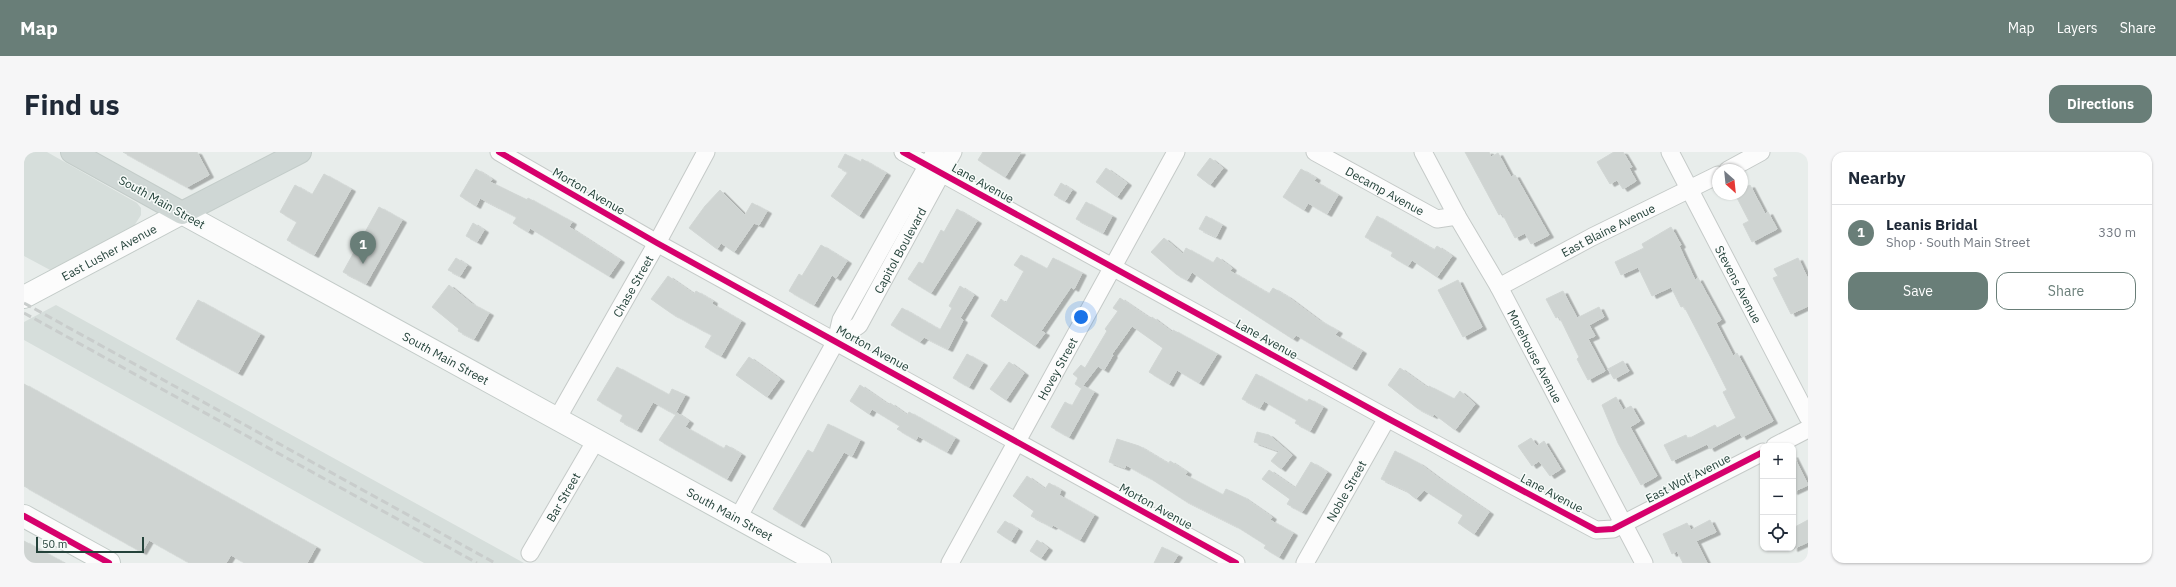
<!DOCTYPE html>
<html lang="en">
<head>
<meta charset="utf-8">
<style>
	:root { --surface:#fff; --page:#f6f6f7; --text:#1f2937; --muted:#747a83; --line:#e0e1e3; --accent:#697e78 }
	body { margin:0; font-family:"IBM Plex Sans",sans-serif; background:var(--page); color:var(--text) }
	.controls { position:absolute; right:12px; bottom:12px; display:grid; overflow:hidden; border-radius:8px; box-shadow:0 1px 3px #0004 }
	.controls button { width:36px; height:36px; display:grid; place-items:center; padding:0; border:0; border-bottom:1px solid var(--line); background:var(--surface); color:var(--text); font:20px sans-serif }
	.compass { position:absolute; left:1688px; top:12px; width:36px; height:36px; border-radius:50%; background:var(--surface); box-shadow:0 1px 3px #0004; rotate:153deg }
	.scale { position:absolute; left:12px; bottom:10px; width:108px; box-sizing:border-box; padding-left:4px; border:2px solid #24423a; border-top:0; font-size:11px; line-height:14px; white-space:nowrap; color:#24423a; -webkit-text-stroke:3px #f7fbf9; paint-order:stroke }
	.you { position:absolute; left:1057px; top:165px; width:14px; height:14px; margin:-10px; border:3px solid #fff; border-radius:50%; background:#1a73e8; box-shadow:0 0 0 6px #1a73e833 }
	.badge { display:grid; place-items:center; width:26px; height:26px; border-radius:50%; background:var(--accent); color:#fff; font-size:13px; font-weight:700 }
	.pin { position:absolute; translate:-50% -33px; filter:drop-shadow(0 1px 2px #0008) }
	.pin::after { content:''; position:absolute; top:21px; width:14px; height:12px; background:inherit; clip-path:polygon(0 0,100% 0,50% 100%) }
	.list { margin:0; padding:0; list-style:none }
	h2 { display:flex; justify-content:space-between; align-items:center; height:52px; margin:0; padding:0 16px; font-size:17px }
	h2 small { font-size:13px; font-weight:400; color:var(--muted) }
	.list li { display:grid; grid-template-columns:26px 1fr auto; gap:12px; align-items:center; box-sizing:border-box; height:56px; padding:0 16px; border-top:1px solid var(--line) }
	.list b { display:block; font-size:15px; white-space:nowrap }
	.list p { margin:0; font-size:13px; white-space:nowrap; color:var(--muted) }
	.list em { font-size:13px; font-style:normal; color:var(--muted) }
	.actions { display:flex; gap:8px; padding:12px 16px }
	.actions a { flex:1; padding:9px 0; border:1px solid var(--accent); border-radius:12px; text-align:center; font-size:14px; color:var(--accent) }
	.actions .main { background:var(--accent); color:#fff }
	.icon { flex:none; width:22px; height:22px; fill:none; stroke:currentColor; stroke-width:2; stroke-linecap:round; stroke-linejoin:round }
	.map { position:relative; flex:none; width:1784px; height:411px; overflow:hidden; border-radius:12px }
	header { display:flex; align-items:center; gap:24px; box-sizing:border-box; height:56px; padding:0 20px; background:var(--accent); color:#fff }
	header strong { font-size:19px }
	nav { display:flex; gap:22px; margin-inline-start:auto; font-size:14px }
	.intro { display:flex; align-items:center; justify-content:space-between; box-sizing:border-box; height:96px; padding:0 24px }
	h1 { margin:0; font-size:28px }
	.button { padding:10px 18px; border-radius:12px; background:var(--accent); color:#fff; font-size:14px; font-weight:700 }
	main { display:flex; gap:24px; padding:0 24px }
	aside { flex:1; background:var(--surface); border-radius:12px; box-shadow:0 1px 3px #0004 }
	.map>svg:first-child { display:block }
	.built { fill:#d6dedb }
	.building { fill:#cfd4d2; stroke:#d1d6d4; filter:url(#shadow) }
	.lines { fill:none; stroke-linecap:round; stroke-linejoin:round }
	.street-casing { stroke:#c5cac8; stroke-width:19 }
	.secondary-casing { stroke:#c3cbc8; stroke-width:24 }
	.primary-casing { stroke:#c3ccc9; stroke-width:24 }
	.street { stroke:#fcfcfc; stroke-width:17 }
	.secondary { stroke:#fcfcfc; stroke-width:22 }
	.primary { stroke:#cfd7d5; stroke-width:22 }
	.rail { stroke:#c9cdcc; stroke-width:3; stroke-dasharray:8 4; stroke-linecap:butt }
	.cycleway-casing { stroke:#f7fbf9; stroke-width:8 }
	.cycleway { stroke:#d6006c; stroke-width:6 }
	.labels { text-anchor:middle; dominant-baseline:central; stroke-width:3; stroke-linejoin:round; paint-order:stroke }
	.street-label { font-size:12px; fill:#24423a; stroke:#f7fbf9 }
</style>
</head>
<body>
<header>
<strong>Map</strong>
<nav><a>Map</a><a>Layers</a><a>Share</a></nav>
</header>
<div class="intro"><h1>Find us</h1><a class="button">Directions</a></div>
<main>
<div class="map">
<svg width="1784" height="411" viewBox="0 0 1784 411">
	<defs>
		<filter id="shadow"><feDropShadow dx="4.5" dy="2.5" stdDeviation="0" flood-color="#0004"/></filter>
	</defs>
	<rect width="100%" height="100%" fill="#e8edeb"/>
	<!-- built -->
	<path class="built" d="M0,0H23L113,51L117,56V63L110,74L28,119L0,104Z
		M32,153L500,411H400L0,188V170Z"/>
	<!-- building -->
	<path class="building" d="M99,0H173L185,23L163,35Z
		M959,0H997L981,25L954,8Z
		M1441,0H1465L1467,5L1474,1L1487,25L1491,23L1525,83L1507,92L1501,81L1491,86L1478,61L1475,63Z
		M1590,0H1599L1608,15L1605,16L1612,29L1599,37L1593,28L1586,32L1573,10Z
		M821,2L837,10L838,7L862,21L835,64L807,44L824,20L814,15Z
		M1186,6L1199,16L1186,33L1173,23Z
		M1082,16L1103,31L1093,45L1072,30Z
		M452,17L468,27L466,30L503,48L504,46L548,70L545,75L596,108L585,124L506,76L504,80L489,71L493,65L456,46L452,54L436,44Z
		M1277,17L1292,26L1290,29L1314,43L1303,62L1284,51L1280,58L1259,45Z
		M300,22L327,37L290,103L263,88L273,70L256,60L271,33L288,43Z
		M1037,31L1048,38L1041,49L1030,43Z
		M1726,33L1741,62L1744,60L1753,77L1728,90L1719,72L1725,69L1711,42H1718V37Z
		M696,38L721,63L728,51L743,59L735,73L730,71L710,100L697,91L693,97L665,76L681,54Z
		M1062,50L1088,64L1079,81L1052,67Z
		M355,55L378,68L342,132L319,120Z
		M933,57L953,69L907,141L884,127L895,110L899,112L917,78L920,80Z
		M1182,64L1198,73L1192,85L1175,77Z
		M1353,64L1410,98L1413,94L1428,104L1413,125L1388,108L1384,114L1367,104L1369,100L1341,85Z
		M449,71L460,78L453,90L442,84Z
		M1647,75L1657,93L1655,94L1671,128L1674,126L1697,168L1692,171L1709,204L1713,201L1749,269L1718,285L1716,281L1686,297L1683,292L1648,309L1640,293L1662,283L1664,287L1691,273L1693,276L1712,266L1699,240L1703,238L1687,206L1660,154L1657,155L1647,135L1628,144L1614,115L1597,123L1591,110L1620,96L1618,92Z
		M1140,86L1159,102L1162,96L1189,111L1193,105L1208,116L1206,119L1245,142L1249,136L1264,145L1296,169L1314,179L1311,183L1338,199L1328,216L1272,183L1269,187L1193,138L1168,120L1163,128L1152,122L1127,100Z
		M797,93L823,109L812,126L808,123L790,153L765,139L775,122L778,124Z
		M997,103L1023,117L1029,106L1058,121L1050,137L1047,135L1017,179L1021,181L1011,194L967,164L977,147L982,151L1000,119L990,113Z
		M432,106L443,113L436,124L424,118Z
		M1774,106L1784,127V154L1767,162L1749,126L1754,124L1750,117Z
		M644,124L670,142L672,139L689,149L688,152L717,169L697,204L681,195L688,183L647,161L627,147Z
		M1434,128L1458,175L1439,185L1414,138Z
		M425,133L448,152L465,161L450,187L434,179L435,177L408,155Z
		M936,134L950,143L936,166L939,168L924,197L900,185L896,190L867,173L878,156L916,178L928,156L925,154Z
		M1539,139L1553,166L1575,155L1580,165L1565,173L1571,184L1564,187L1581,219L1564,228L1553,207L1555,205L1535,164L1532,166L1522,147Z
		M1096,146L1127,167L1128,165L1148,180L1149,178L1193,202L1175,231L1153,218L1145,232L1125,220L1139,196L1108,174L1088,202L1089,203L1080,218L1074,214L1057,236L1051,232L1054,226L1049,222L1057,213L1061,216L1083,179L1081,177L1094,159L1089,156Z
		M174,148L236,182L214,221L152,187Z
		M943,202L959,211L945,235L929,226Z
		M725,205L756,227L743,245L712,223Z
		M1599,209L1605,219L1590,227L1584,217Z
		M985,210L1000,221L982,248L966,237Z
		M593,215L645,243L648,237L661,243L651,262L629,250L613,278L596,269L599,263L573,248Z
		M1376,216L1404,236L1405,234L1430,247L1436,239L1451,252L1431,278L1410,262L1409,264L1393,256L1364,233Z
		M1232,222L1283,250L1285,247L1299,255L1286,279L1271,271L1273,268L1240,249L1236,256L1218,247Z
		M0,232L292,395L283,411H221L207,403L202,411H166L125,388L118,400L0,334Z
		M836,233L865,253L866,251L883,263L885,260L931,286L923,300L894,284L892,288L873,277L876,274L848,257L845,262L826,249Z
		M1059,234L1070,240L1045,285L1027,275L1041,250L1048,254Z
		M1592,245L1599,258L1607,254L1616,269L1606,275L1633,324L1617,333L1594,291L1578,253Z
		M653,261L665,269L661,275L700,297L702,293L717,302L703,327L635,288Z
		M804,272L836,288L828,304L820,300L776,373L749,357L784,298L789,301Z
		M1233,280L1245,283L1268,303L1257,317L1247,309L1255,299L1230,290Z
		M1507,286L1513,294L1520,289L1537,317L1526,324L1515,309L1508,314L1494,294Z
		M1093,287L1115,294L1145,312L1146,309L1163,320L1161,323L1199,343L1202,337L1219,345L1248,365L1246,368L1269,381L1255,405L1240,396L1242,393L1212,374L1160,348L1126,326L1102,313L1101,316L1085,310Z
		M1371,299L1396,312L1416,327L1465,360L1450,382L1434,371L1439,363L1400,338L1392,347L1381,338L1357,327Z
		M1769,303L1784,333L1769,340Z
		M1287,310L1303,320L1278,360L1263,352L1266,347L1238,327L1245,318L1271,336Z
		M1003,324L1021,337L1025,331L1037,338L1035,343L1070,363L1056,388L1029,373L1028,375L1007,364L1010,359L989,344Z
		M1686,368L1692,380L1672,389L1683,411H1659L1653,399L1648,402L1639,382L1663,371L1667,378Z
		M1784,368V390L1769,397V376Z
		M981,369L994,377L987,389L973,380Z
		M1013,388L1024,396L1017,406L1006,399Z
		M0,389L40,411H0Z
		M1138,395L1154,403L1149,411H1130Z"/>
	<g class="lines">
		<!-- street casing -->
		<g class="street-casing">
			<g id="street">
				<path d="M475,0L633,91L1212,411"/>
				<path d="M879,0L1363,266L1572,378L1589,377L1739,300"/>
				<path id="s1" d="M1291,0L1413,67L1433,64"/>
				<path id="s2" d="M1399,0L1433,64L1475,135L1620,411"/>
				<path id="s3" d="M1646,0L1784,265"/>
				<path d="M1704,18L1737,0"/>
				<path id="s4" d="M1475,135L1568,85L1694,23"/>
				<path id="s5" d="M812,189L835,173L929,0"/>
				<path id="s6" d="M533,267L633,91L682,0"/>
				<path d="M1751,294L1784,277"/>
				<path d="M714,366L812,189L817,168L911,0"/>
				<path id="s7" d="M506,401L572,288"/>
				<path id="s8" d="M926,411L1152,0"/>
				<path id="s9" d="M1281,411L1363,266"/>
			</g>
		</g>
		<!-- secondary casing -->
		<g class="secondary-casing">
			<g id="secondary">
				<path id="s10" d="M0,145L158,61L796,411"/>
				<path d="M0,364L85,411"/>
			</g>
		</g>
		<!-- primary casing -->
		<g class="primary-casing">
			<path id="primary" d="M48,0L158,61L276,0"/>
		</g>
		<!-- street -->
		<use href="#street" class="street"/>
		<!-- secondary -->
		<use href="#secondary" class="secondary"/>
		<!-- primary -->
		<use href="#primary" class="primary"/>
		<!-- rail -->
		<path class="rail" d="M0,151L471,411
			M0,161L453,411"/>
		<!-- cycleway casing -->
		<g class="cycleway-casing">
			<path id="cycleway" d="M475,0L633,91L1212,411
				M879,0L1363,266L1572,378L1589,377L1739,300
				M0,364L85,411"/>
		</g>
		<!-- cycleway -->
		<use href="#cycleway" class="cycleway"/>
	</g>
	<g class="labels">
		<!-- street labels -->
		<g class="street-label">
			<text transform="translate(959 31) rotate(29)">Lane Avenue</text>
			<text transform="translate(565 39) rotate(30)">Morton Avenue</text>
			<text stroke="none"><textPath href="#s1" startOffset="80">Decamp Avenue</textPath></text>
			<text transform="translate(138 50) rotate(29)">South Main Street</text>
			<text stroke="none"><textPath href="#s4" startOffset="123">East Blaine Avenue</textPath></text>
			<text stroke="none"><textPath href="#s5" startOffset="113">Capitol Boulevard</textPath></text>
			<text stroke="none"><textPath href="#s10" startOffset="96">East Lusher Avenue</textPath></text>
			<text stroke="none"><textPath href="#s3" startOffset="149">Stevens Avenue</textPath></text>
			<text stroke="none"><textPath href="#s6" startOffset="153">Chase Street</textPath></text>
			<text transform="translate(1243 187) rotate(29)">Lane Avenue</text>
			<text transform="translate(849 196) rotate(29)">Morton Avenue</text>
			<text stroke="none"><textPath href="#s2" startOffset="233">Morehouse Avenue</textPath></text>
			<text stroke="none"><textPath href="#s10" startOffset="480">South Main Street</textPath></text>
			<text stroke="none"><textPath href="#s8" startOffset="222">Hovey Street</textPath></text>
			<text transform="translate(1664 326) rotate(-27)">East Wolf Avenue</text>
			<text stroke="none"><textPath href="#s9" startOffset="83">Noble Street</textPath></text>
			<text transform="translate(1528 341) rotate(28)">Lane Avenue</text>
			<text stroke="none"><textPath href="#s7" startOffset="65">Bar Street</textPath></text>
			<text transform="translate(1132 354) rotate(29)">Morton Avenue</text>
			<text stroke="none"><textPath href="#s10" startOffset="804">South Main Street</textPath></text>
		</g>
	</g>
</svg>
<div class="controls">
<button>+</button>
<button>−</button>
<button><svg class="icon" aria-label="locate" viewBox="0 0 24 24"><circle cx="12" cy="12" r="6"/><path d="M12 2v4M12 18v4M2 12h4M18 12h4"/></svg></button>
</div>
<svg class="compass" viewBox="-18 -18 36 36"><path d="M0-13l5 13h-10z" fill="#e53935"/><path d="M0 13l5-13h-10z" fill="#747a83"/></svg>
<div class="scale">50 m</div>
<div class="you"></div>
<div class="pin badge" style="left:339px;top:112px">1</div>
</div>
<aside>
<h2>Nearby<small></small></h2>
<ul class="list">
<li><span class="badge">1</span><div><b>Leanis Bridal</b><p>Shop · South Main Street</p></div><em>330 m</em></li>
</ul>
<div class="actions"><a class="main">Save</a><a>Share</a></div>
</aside>
</main>
</body>
</html>
